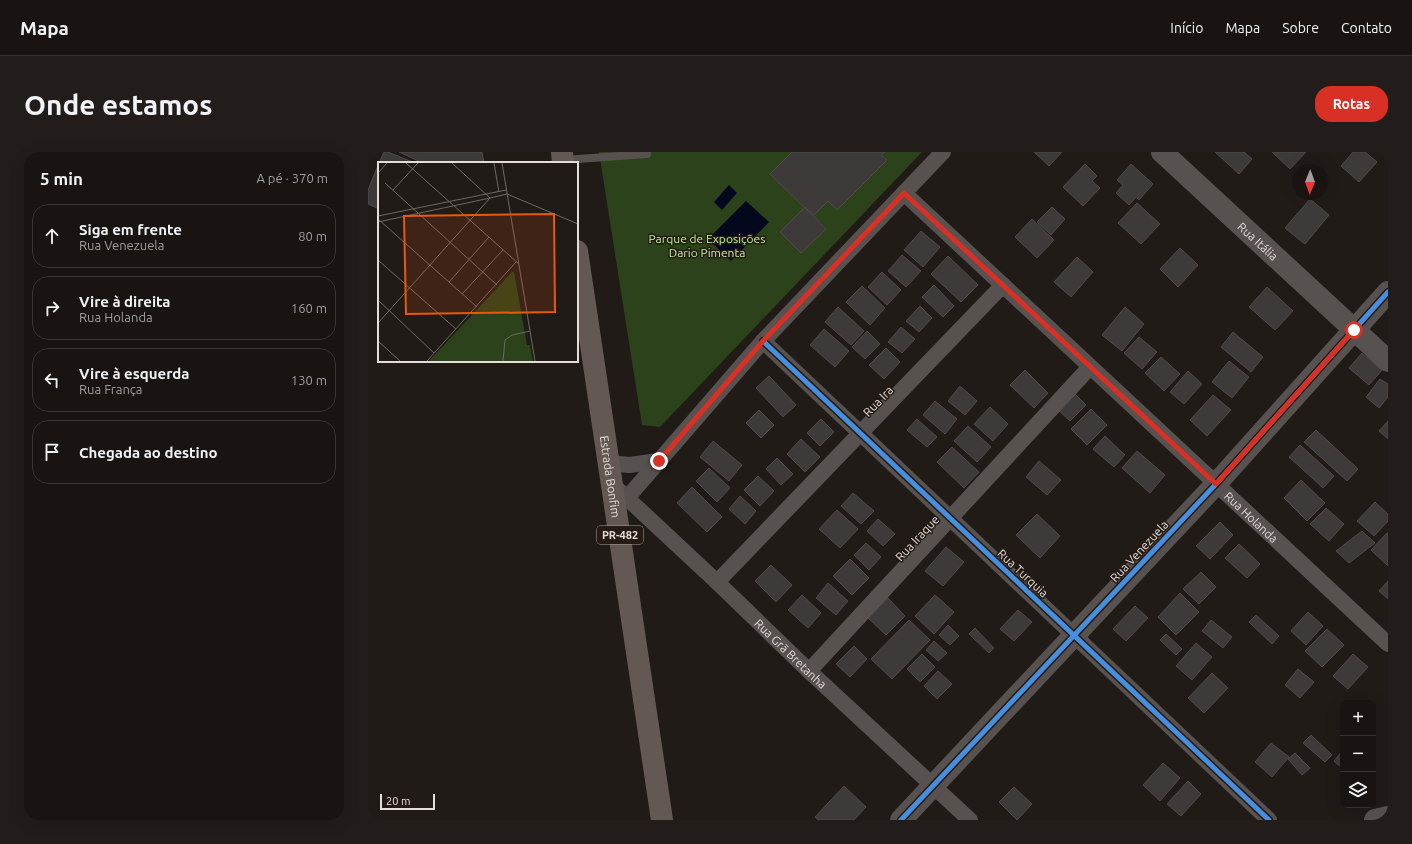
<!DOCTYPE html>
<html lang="pt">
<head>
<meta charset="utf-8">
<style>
	:root { --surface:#191412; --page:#221d1b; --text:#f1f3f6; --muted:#9f9e9f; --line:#373332; --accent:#d93025 }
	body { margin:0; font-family:Ubuntu,sans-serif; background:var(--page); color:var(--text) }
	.controls { position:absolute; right:12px; bottom:12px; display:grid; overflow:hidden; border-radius:8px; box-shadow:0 4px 16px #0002 }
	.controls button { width:36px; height:36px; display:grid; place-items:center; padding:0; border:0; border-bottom:1px solid var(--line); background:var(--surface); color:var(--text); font:20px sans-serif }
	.compass { position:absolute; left:924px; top:12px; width:36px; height:36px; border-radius:50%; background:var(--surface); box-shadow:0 4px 16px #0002; rotate:181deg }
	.scale { position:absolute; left:12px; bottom:10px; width:55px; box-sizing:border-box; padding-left:4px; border:2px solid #e5ddd8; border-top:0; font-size:11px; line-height:14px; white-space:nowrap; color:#e5ddd8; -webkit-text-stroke:3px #251a14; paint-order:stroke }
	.stop { position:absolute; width:12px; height:12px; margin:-9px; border:3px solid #d93025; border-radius:50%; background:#fff }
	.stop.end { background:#d93025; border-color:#fff; box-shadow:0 1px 4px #0008 }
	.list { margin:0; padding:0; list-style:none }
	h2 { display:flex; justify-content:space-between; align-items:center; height:52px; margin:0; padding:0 16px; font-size:17px }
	h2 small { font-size:13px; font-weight:400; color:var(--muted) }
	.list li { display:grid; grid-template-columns:26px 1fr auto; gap:12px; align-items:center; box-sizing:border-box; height:64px; margin:0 8px 8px; padding:0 8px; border:1px solid var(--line); border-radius:16px }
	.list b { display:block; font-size:15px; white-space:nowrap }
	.list p { margin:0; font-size:13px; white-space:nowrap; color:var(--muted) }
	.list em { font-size:13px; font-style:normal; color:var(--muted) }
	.icon { flex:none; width:22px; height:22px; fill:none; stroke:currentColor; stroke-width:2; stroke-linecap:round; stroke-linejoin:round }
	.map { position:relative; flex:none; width:1020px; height:668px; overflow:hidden; border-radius:16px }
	header { display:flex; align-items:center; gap:24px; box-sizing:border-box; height:56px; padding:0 20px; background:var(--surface); border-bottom:1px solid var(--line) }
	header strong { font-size:19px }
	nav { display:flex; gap:22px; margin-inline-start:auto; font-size:14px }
	.intro { display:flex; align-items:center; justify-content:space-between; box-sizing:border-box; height:96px; padding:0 24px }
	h1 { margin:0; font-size:28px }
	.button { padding:10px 18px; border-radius:16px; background:var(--accent); color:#fff; font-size:14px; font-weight:700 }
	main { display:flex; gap:24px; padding:0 24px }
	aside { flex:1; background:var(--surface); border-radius:16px; box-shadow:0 4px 16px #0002 }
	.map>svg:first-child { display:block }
	.green { fill:#2b421b }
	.water { fill:#03081d }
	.building { fill:#3f3a3a; stroke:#4f4a4b }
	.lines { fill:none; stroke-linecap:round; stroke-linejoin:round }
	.lane { stroke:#57514f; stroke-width:8 }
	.street { stroke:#57514f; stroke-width:16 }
	.secondary { stroke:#57514f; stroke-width:22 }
	.primary { stroke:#635853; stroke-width:22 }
	.cycleway-casing { stroke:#251a14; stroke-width:8 }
	.cycleway { stroke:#468fdf; stroke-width:5 }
	.route { stroke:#d93025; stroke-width:5 }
	.labels { text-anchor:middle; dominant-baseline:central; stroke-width:3; stroke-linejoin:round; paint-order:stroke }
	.shield { fill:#251a14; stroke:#aba29d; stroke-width:1 }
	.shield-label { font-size:11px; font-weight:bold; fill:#e5ddd8 }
	.park-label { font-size:12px; fill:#baf399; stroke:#251a14 }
	.street-label { font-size:12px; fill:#e5ddd8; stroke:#251a14 }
	.inset-road { fill:none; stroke:#6f6965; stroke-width:1 }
	.view { fill:#e8590c; fill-opacity:0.15; stroke:#e8590c; stroke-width:2 }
	.inset-edge { fill:none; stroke:#e5ddd8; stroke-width:2 }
</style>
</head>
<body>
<header>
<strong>Mapa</strong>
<nav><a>Início</a><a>Mapa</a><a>Sobre</a><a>Contato</a></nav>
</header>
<div class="intro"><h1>Onde estamos</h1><a class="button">Rotas</a></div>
<main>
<aside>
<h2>5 min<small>A pé · 370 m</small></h2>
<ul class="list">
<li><svg class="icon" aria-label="ahead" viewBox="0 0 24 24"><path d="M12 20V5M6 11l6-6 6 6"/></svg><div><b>Siga em frente</b><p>Rua Venezuela</p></div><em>80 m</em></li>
<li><svg class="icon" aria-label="right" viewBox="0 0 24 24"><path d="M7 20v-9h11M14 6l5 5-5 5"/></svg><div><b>Vire à direita</b><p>Rua Holanda</p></div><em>160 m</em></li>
<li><svg class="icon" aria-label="left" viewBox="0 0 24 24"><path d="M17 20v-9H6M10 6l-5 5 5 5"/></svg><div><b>Vire à esquerda</b><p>Rua França</p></div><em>130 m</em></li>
<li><svg class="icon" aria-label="arrive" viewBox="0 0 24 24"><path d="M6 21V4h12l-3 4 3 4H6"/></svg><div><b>Chegada ao destino</b></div></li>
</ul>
</aside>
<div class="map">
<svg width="1020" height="668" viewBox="0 0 1020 668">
	<rect width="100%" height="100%" fill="#211b18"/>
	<!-- green -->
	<path class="green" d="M231,0H554L292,275L274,273Z"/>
	<!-- water -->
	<path class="water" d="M361,33L369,41L354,58L346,50Z
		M378,49L401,70L363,109L340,87Z"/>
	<!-- building -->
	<path class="building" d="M16,0H20L47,11H11Z
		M31,0H114L116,11H55Z
		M424,0H517L513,3L519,8L469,58L460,49L445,64L402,22Z
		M666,0H694L681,14Z
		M847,0H876L884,7L871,22Z
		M904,0H938L922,17Z
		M985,0H997L1009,10L991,30L973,14Z
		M11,11V57L0,52V38Z
		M717,12L729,24L724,29L732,36L715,54L695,35Z
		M763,12L785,32L771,48L768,45L761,53L748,41L755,33L749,28Z
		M942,47L961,63L937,92L917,76Z
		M769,51L792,72L773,92L750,71Z
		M437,55L458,77L433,101L412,80Z
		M684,55L697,67L683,83L669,70Z
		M664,67L686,88L669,106L647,85Z
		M553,79L572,95L555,115L536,98Z
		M812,96L830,113L810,135L792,117Z
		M534,103L553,119L538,135L520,119Z
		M580,104L610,133L593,150L563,122Z
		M709,105L725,120L703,145L686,130Z
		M514,120L533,138L519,153L500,135Z
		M566,133L586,154L575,165L554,145Z
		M494,134L517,156L502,173L478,150Z
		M899,135L925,159L907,178L881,155Z
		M552,154L564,166L551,180L538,169Z
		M470,155L496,179L483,193L457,170Z
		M757,155L776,172L754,199L734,183Z
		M533,175L547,187L534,201L520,190Z
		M456,177L481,199L467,215L442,193Z
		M499,179L512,192L497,207L484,195Z
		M865,180L895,205L883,220L853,195Z
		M771,185L789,200L774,217L756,201Z
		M518,196L532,210L516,227L501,213Z
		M994,201L1014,218L1001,233L981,216Z
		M793,205L812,222L796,239L777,221Z
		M861,209L881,225L864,246L844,230Z
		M657,218L680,241L666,256L642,233Z
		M820,219L834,232L816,252L802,240Z
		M401,224L428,253L415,265L388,236Z
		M1012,227L1020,232V245L1011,256L998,245Z
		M592,234L609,249L597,263L580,249Z
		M705,240L718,253L702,269L688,256Z
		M845,243L863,258L839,284L822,268Z
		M567,249L589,267L577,282L555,263Z
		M622,255L640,272L625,289L606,272Z
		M723,257L739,273L719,293L703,277Z
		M391,258L406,273L393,286L378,271Z
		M453,267L466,280L452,294L439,281Z
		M549,267L569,285L559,295L539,278Z
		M1020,269V287L1011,279Z
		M600,274L623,295L609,310L586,289Z
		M948,278L990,317L979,329L936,290Z
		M737,284L757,303L746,315L725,297Z
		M433,287L452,305L437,320L419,302Z
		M345,289L374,313L361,329L332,305Z
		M932,293L966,324L955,336L921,305Z
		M584,295L611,320L596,336L569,310Z
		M769,299L797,323L782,341L754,316Z
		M409,306L425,322L413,333L398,317Z
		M671,309L693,328L679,343L658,325Z
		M341,316L362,336L349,350L328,329Z
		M390,324L406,339L392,354L376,338Z
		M933,328L957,351L939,369L916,346Z
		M324,335L354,365L339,380L309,351Z
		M485,341L506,359L493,372L473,354Z
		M372,344L388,359L377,372L361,357Z
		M1007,350L1020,362V369L1006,384L989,369Z
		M958,356L976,372L961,389L942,372Z
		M469,358L490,377L472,396L451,377Z
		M669,362L692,384L672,406L648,383Z
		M510,367L527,382L515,394L499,379Z
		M852,370L865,383L842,407L828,394Z
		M994,379L1007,391L981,411L968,399Z
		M1019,381H1020V414L1003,398Z
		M498,391L513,405L501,418L486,403Z
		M871,392L892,412L879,426L857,406Z
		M578,395L596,410L575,434L557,419Z
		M482,407L501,426L484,443L465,424Z
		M403,413L424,433L408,450L387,429Z
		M833,420L848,435L831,452L815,437Z
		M1020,429V447L1011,439Z
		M460,431L480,449L468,463L448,446Z
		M812,441L831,460L808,483L790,465Z
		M434,443L453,461L440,476L420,458Z
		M567,443L586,460L566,482L547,464Z
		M520,446L537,464L518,483L500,466Z
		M767,454L780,466L758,489L745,477Z
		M650,458L664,470L646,489L632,477Z
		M940,460L955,474L938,493L923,479Z
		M888,463L911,484L904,492L881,470Z
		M541,468L562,488L524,527L503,507Z
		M843,468L864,485L855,496L834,479Z
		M580,473L591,484L582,493L571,483Z
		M607,476L626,496L621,501L601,482Z
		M959,477L976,493L954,515L937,499Z
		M798,482L814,497L808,503L792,488Z
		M566,489L579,501L570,509L558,498Z
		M828,491L844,505L824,528L808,514Z
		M486,494L499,507L482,525L468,512Z
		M554,502L567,515L552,530L539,517Z
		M985,502L1000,515L980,537L965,524Z
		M930,517L946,530L932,546L917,533Z
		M570,519L584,532L569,547L556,534Z
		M844,521L860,536L836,561L820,546Z
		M943,583L964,603L957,610L935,591Z
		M903,591L921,605L904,625L887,610Z
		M974,599L975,600V617L966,609Z
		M927,601L942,616L934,623L920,607Z
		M795,611L812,626L792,649L775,633Z
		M820,629L833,642L813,664L799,652Z
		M476,634L498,655L486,668H450L447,665Z
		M646,635L664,652L649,668L631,650Z"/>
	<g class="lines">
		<!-- lane -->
		<path class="lane" d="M196,8L279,2"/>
		<!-- street -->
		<g class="street">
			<path id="s1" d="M536,41L1020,492"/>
			<path d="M395,189L901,668"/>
			<path d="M242,311L261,313L291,309"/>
			<path id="s2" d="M245,333L349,430L441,519L602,668"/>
			<path d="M259,346L395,189L575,0"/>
			<path d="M349,430L635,133"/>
			<path d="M441,519L722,215"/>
		</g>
		<!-- secondary -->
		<g class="secondary">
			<path id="s3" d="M794,0L1020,209"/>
			<path d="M533,668L848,332L1020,140"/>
			<path d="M1007,668L1020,665"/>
		</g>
		<!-- primary -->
		<g class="primary">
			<path d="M194,0L195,11"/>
			<path id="s4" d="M209,99L294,668"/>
		</g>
		<!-- cycleway casing -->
		<g class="cycleway-casing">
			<path id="cycleway" d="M395,189L901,668
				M533,668L848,332L1020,140"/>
		</g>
		<!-- cycleway -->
		<use href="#cycleway" class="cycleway"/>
	</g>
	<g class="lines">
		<!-- route -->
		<path class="route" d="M291,309L395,189L536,41L848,332L986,178"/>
	</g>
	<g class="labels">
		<!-- shield labels -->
		<rect class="shield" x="229" y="374" width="46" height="18" rx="3"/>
		<g class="shield-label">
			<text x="252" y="383">PR-482</text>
		</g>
		<!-- park labels -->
		<g class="park-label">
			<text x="339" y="86">Parque de Exposições<tspan x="339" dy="14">Dario Pimenta</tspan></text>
		</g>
		<!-- street labels -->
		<g class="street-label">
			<text stroke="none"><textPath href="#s3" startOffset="131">Rua Itália</textPath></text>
			<text transform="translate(510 249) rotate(-46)">Rua Ira</text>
			<text stroke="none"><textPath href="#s4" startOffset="228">Estrada Bonfim</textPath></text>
			<text stroke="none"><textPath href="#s1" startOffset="475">Rua Holanda</textPath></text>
			<text transform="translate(549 386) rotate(-47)">Rua Iraque</text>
			<text transform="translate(771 399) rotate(-47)">Rua Venezuela</text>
			<text transform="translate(655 421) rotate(43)">Rua Turquia</text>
			<text stroke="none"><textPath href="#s2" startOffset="245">Rua Grã Bretanha</textPath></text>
		</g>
	</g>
	<!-- overview -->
	<g transform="translate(10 10)">
		<rect width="200" height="200" fill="#211b18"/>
		<path d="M134,110H136L149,183H152L155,199H51Z" fill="#2b421b"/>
		<path class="inset-road" d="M28,1L141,102M74,1L112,36M116,1L121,30M124,1L157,199M0,11L9,1M7,21L119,123M15,28L40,1M0,54L128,28M0,57L99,145M0,60L112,36M0,98L78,167M71,120L111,75M84,132L125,88M0,138L56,191M0,161L112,36L129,32L200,62M0,179L22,199M49,199L138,100M125,199L127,178L134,173L152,169"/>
		<path class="view" d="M176,52L177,150L28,152L26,54Z"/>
		<rect width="200" height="200" class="inset-edge"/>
	</g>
</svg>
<div class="controls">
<button>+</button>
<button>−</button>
<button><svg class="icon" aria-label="layers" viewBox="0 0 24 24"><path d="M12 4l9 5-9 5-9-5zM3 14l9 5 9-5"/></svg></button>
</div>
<svg class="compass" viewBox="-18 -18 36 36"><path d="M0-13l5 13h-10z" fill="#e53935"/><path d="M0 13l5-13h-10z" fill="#9f9e9f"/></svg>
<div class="scale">20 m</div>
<div class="stop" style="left:986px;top:178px"></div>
<div class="stop end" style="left:291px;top:309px"></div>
</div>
</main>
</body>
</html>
